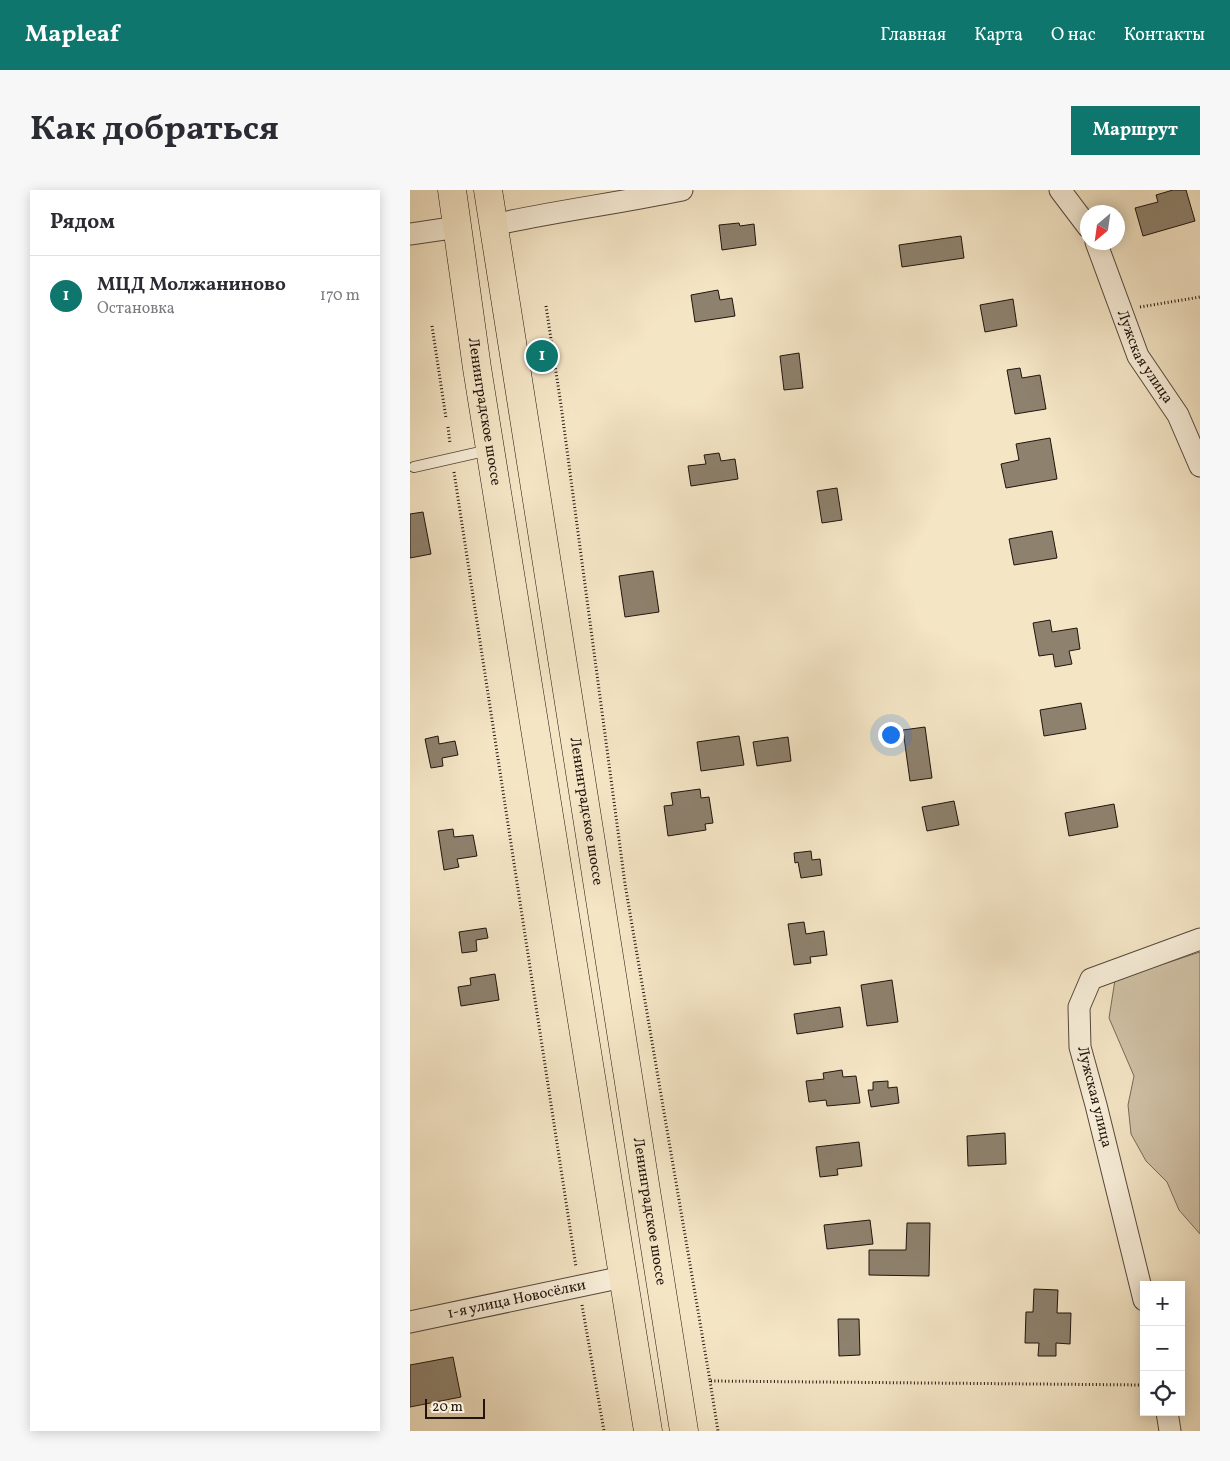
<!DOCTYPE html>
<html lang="ru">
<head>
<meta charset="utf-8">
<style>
	:root { --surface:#fff; --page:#f7f7f7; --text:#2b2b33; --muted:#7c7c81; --line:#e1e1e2; --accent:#0f766e }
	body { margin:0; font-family:Vollkorn,serif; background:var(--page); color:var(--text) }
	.controls { position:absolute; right:15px; bottom:15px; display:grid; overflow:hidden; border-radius:0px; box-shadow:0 2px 12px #0003 }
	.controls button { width:45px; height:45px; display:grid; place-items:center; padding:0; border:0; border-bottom:1px solid var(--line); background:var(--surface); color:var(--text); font:25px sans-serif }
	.compass { position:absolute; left:670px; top:15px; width:45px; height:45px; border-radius:50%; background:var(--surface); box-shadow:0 2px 12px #0003; rotate:209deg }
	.scale { position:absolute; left:15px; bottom:12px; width:60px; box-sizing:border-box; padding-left:5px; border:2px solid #20140d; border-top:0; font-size:14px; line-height:18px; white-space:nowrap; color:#20140d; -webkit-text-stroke:4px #f8eed9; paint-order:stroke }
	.you { position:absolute; left:480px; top:544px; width:18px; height:18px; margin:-12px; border:4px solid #fff; border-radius:50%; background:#1a73e8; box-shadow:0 0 0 8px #1a73e833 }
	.badge { display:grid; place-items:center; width:32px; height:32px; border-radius:50%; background:var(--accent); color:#fff; font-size:16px; font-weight:700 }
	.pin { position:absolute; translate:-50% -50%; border:2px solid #fff; box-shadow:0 1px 5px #0006 }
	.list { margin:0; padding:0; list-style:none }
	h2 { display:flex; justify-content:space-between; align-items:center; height:65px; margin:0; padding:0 20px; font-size:21px }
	h2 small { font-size:16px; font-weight:400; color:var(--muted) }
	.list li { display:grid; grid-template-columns:32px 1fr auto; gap:15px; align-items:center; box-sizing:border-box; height:80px; padding:0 20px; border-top:1px solid var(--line) }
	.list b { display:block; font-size:19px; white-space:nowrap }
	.list p { margin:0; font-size:16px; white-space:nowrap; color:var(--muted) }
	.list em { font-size:16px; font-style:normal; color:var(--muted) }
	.icon { flex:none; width:28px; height:28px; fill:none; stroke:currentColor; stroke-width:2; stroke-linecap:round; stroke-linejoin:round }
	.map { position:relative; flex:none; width:790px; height:1241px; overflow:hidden; border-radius:0px }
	header { display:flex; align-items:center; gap:30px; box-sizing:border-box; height:70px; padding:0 25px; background:var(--accent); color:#fff }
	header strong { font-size:24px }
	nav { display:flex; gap:28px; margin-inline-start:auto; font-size:18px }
	.intro { display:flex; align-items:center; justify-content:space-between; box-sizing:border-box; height:120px; padding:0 30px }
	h1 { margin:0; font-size:35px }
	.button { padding:12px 22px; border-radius:0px; background:var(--accent); color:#fff; font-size:18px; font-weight:700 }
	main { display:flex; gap:30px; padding:0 30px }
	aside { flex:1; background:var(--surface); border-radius:0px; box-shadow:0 2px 12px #0003 }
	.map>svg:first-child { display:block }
	.green { fill:#d0c1a6; stroke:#786a5a }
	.building { fill:#8e816d; stroke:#20140d }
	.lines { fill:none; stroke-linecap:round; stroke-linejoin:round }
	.service-casing { stroke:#55483b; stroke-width:12 }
	.minor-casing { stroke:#55483b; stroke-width:23 }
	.trunk-casing { stroke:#20140d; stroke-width:29 }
	.path { stroke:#20140d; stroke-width:3; stroke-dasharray:1 2.5; stroke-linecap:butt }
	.service { stroke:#f8eed9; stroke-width:10 }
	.minor { stroke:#f8eed9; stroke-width:21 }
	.trunk { stroke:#f4e5c5; stroke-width:28 }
	.labels { text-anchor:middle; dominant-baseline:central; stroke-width:4; stroke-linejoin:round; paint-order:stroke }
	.street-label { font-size:15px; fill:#20140d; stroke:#f8eed9 }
</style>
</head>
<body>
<header>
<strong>Mapleaf</strong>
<nav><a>Главная</a><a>Карта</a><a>О нас</a><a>Контакты</a></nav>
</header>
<div class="intro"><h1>Как добраться</h1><a class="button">Маршрут</a></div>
<main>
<aside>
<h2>Рядом<small></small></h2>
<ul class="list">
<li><span class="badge">1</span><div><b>МЦД Молжаниново</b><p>Остановка</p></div><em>170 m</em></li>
</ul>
</aside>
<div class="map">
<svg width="790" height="1241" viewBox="0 0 790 1241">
	<rect width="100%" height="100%" fill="#f4e5c5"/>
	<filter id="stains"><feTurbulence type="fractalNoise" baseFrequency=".004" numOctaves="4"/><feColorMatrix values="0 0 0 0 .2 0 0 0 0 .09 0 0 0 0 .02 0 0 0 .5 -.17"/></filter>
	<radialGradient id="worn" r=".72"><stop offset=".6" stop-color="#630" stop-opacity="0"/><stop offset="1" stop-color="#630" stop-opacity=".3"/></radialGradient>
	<!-- green -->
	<path class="green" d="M790,762V1044L769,1020L757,992L736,971L721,944L718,915L724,886L699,828L705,790Z"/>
	<!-- building -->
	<path class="building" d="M763,0H776L785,31L733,46L725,18L748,12L746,5Z
		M329,33L330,36L344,34L346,55L312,60L309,35Z
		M551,46L554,68L492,77L489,55Z
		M308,100L310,110L322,108L325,126L285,132L281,105Z
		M603,109L607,136L575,142L570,115Z
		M389,163L393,198L374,200L370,166Z
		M610,178L612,188L630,185L636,219L605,224L597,180Z
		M640,248L647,289L596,298L591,274L609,270L606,254Z
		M309,263L311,271L325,269L328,289L281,296L278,276L296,274L294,265Z
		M427,298L432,330L412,333L407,301Z
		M13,322L21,364L0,368V324Z
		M642,341L647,368L604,375L599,349Z
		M243,381L249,422L215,427L209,386Z
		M640,430L642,442L667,438L670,459L659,461L662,474L645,477L643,464L629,466L623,433Z
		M671,513L676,539L634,546L630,520Z
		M515,537L522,588L500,591L493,540Z
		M28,546L29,554L45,551L48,565L32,568L33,576L21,578L15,549Z
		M329,546L334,575L291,581L287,552Z
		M378,547L381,571L347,576L343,552Z
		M290,599L291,608L299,607L303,633L295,634L296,640L258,646L254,616L263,615L261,603Z
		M544,611L549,635L517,641L512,617Z
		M704,614L708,637L659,646L655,623Z
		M43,639L44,647L63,645L67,666L47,669L49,677L34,680L28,641Z
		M401,661L402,670L410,669L412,685L391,688L388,672L385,673L384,663Z
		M394,732L396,744L414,741L417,765L400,767L401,773L384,775L378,734Z
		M76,738L78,748L66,750L67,761L52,763L49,742Z
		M85,784L89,810L51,816L48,797L61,795L60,788Z
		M482,790L488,832L457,836L451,795Z
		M430,817L433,837L387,844L384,824Z
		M432,880L433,887L446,886L450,913L417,916L416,910L399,912L396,891L414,889L413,883Z
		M478,891V898L487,897L489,913L461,917L458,900H463V892Z
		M595,943L596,974L558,976L557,946Z
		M449,952L452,976L427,979L428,985L410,987L406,957Z
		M460,1030L463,1054L417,1059L414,1035Z
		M497,1033H520L519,1086L459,1085V1060H496Z
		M624,1099L648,1100L647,1123H661L660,1154L646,1153V1166H628L629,1153H615L616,1122H623Z
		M428,1129H449L450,1165L429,1166Z
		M43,1167L51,1207L0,1217V1175Z"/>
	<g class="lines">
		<!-- service casing -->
		<g class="service-casing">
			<path id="service" d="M4,277L79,260"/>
		</g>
		<!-- minor casing -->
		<g class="minor-casing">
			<g id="minor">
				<path d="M650,0L678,37"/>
				<path d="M83,35C146,21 210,13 272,0"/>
				<path d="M0,44L48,37"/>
				<path id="s1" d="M686,52L728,166L768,225L790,276"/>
				<path d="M734,1110L686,915L670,857L669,817L681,789L790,749"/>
				<path id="s2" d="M0,1132L213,1087"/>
				<path d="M757,1222L760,1241"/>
			</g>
		</g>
		<!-- trunk casing -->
		<g class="trunk-casing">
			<g id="trunk">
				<path id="s3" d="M42,0L67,178L238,1241"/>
				<path id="s4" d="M78,0L274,1241"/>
			</g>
		</g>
		<!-- path -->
		<path class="path" d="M136,116L151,215L215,694L300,1191L734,1195
			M730,117L790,107
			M22,136L36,228
			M38,237L40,254
			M44,282L166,1077
			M172,1115L194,1241
			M300,1191L308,1241"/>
		<!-- service -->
		<use href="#service" class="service"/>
		<!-- minor -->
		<use href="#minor" class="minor"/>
		<!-- trunk -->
		<use href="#trunk" class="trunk"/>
	</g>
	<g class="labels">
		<!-- street labels -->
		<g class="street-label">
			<text stroke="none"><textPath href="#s1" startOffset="125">Лужская улица</textPath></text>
			<text stroke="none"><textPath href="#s3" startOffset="224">Ленинградское шоссе</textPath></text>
			<text stroke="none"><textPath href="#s4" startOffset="629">Ленинградское шоссе</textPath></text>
			<text transform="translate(684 907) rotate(76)">Лужская улица</text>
			<text stroke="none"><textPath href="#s4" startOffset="1034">Ленинградское шоссе</textPath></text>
			<text stroke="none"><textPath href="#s2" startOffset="109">1-я улица Новосёлки</textPath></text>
		</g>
	</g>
	<rect width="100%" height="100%" filter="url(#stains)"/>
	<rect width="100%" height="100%" fill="url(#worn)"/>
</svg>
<div class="controls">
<button>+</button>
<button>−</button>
<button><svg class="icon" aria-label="locate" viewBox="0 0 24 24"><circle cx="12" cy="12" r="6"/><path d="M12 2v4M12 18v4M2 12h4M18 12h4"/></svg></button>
</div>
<svg class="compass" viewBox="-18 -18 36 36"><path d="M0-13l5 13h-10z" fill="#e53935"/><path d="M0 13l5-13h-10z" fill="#7c7c81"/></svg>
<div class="scale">20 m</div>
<div class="you"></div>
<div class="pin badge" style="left:132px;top:166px">1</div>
</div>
</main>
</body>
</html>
